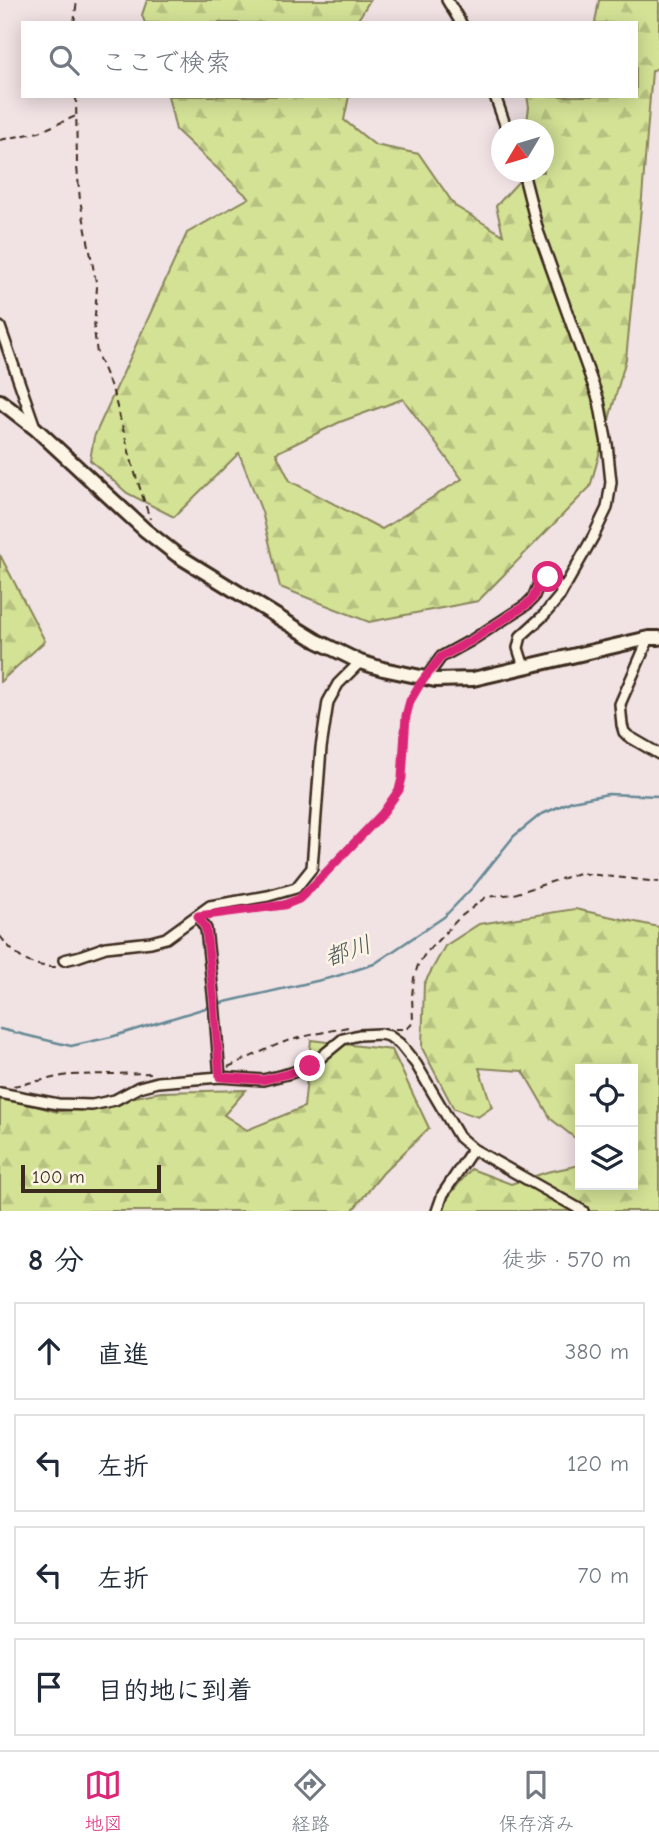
<!DOCTYPE html>
<html lang="ja">
<head>
<meta charset="utf-8">
<style>
	:root { --surface:#fff; --page:#f6f6f7; --text:#1f2937; --muted:#747a83; --line:#e0e1e3; --accent:#db2777 }
	body { margin:0; font-family:"Comic Neue","Klee One",sans-serif; background:var(--page); color:var(--text) }
	.controls { position:absolute; right:21px; bottom:21px; display:grid; overflow:hidden; border-radius:0px; box-shadow:0 4px 18px #0003 }
	.controls button { width:63px; height:63px; display:grid; place-items:center; padding:0; border:0; border-bottom:2px solid var(--line); background:var(--surface); color:var(--text); font:35px sans-serif }
	.compass { position:absolute; left:491px; top:119px; width:63px; height:63px; border-radius:50%; background:var(--surface); box-shadow:0 4px 18px #0003; rotate:232deg }
	.scale { position:absolute; left:21px; bottom:18px; width:140px; box-sizing:border-box; padding-left:7px; border:4px solid #3b2a1e; border-top:0; font-size:19px; line-height:24px; white-space:nowrap; color:#3b2a1e; -webkit-text-stroke:5px #fcf5e5; paint-order:stroke }
	.stop { position:absolute; width:21px; height:21px; margin:-16px; border:5px solid #db2777; border-radius:50%; background:#fff }
	.stop.end { background:#db2777; border-color:#fff; box-shadow:0 2px 7px #0008 }
	.list { margin:0; padding:0; list-style:none }
	h2 { display:flex; justify-content:space-between; align-items:center; height:91px; margin:0; padding:0 28px; font-size:30px }
	h2 small { font-size:23px; font-weight:400; color:var(--muted) }
	.list li { display:grid; grid-template-columns:46px 1fr auto; gap:21px; align-items:center; box-sizing:border-box; height:98px; margin:0 14px 14px; padding:0 14px; border:2px solid var(--line); border-radius:0px }
	.list b { display:block; font-size:26px; white-space:nowrap }
	.list em { font-size:23px; font-style:normal; color:var(--muted) }
	.icon { flex:none; width:38px; height:38px; fill:none; stroke:currentColor; stroke-width:2; stroke-linecap:round; stroke-linejoin:round }
	.map { position:relative; flex:none; width:659px; height:1211px; overflow:hidden }
	.search { position:absolute; background:var(--surface); box-shadow:0 4px 18px #0003; left:21px; right:21px; top:21px; height:77px; display:flex; align-items:center; gap:18px; box-sizing:border-box; padding:0 24px; border-radius:0px; color:var(--muted); font-size:26px }
	.sheet { height:539px; background:var(--surface) }
	nav { display:flex; justify-content:space-around; align-items:center; box-sizing:border-box; height:98px; border-top:2px solid var(--line); background:var(--surface); font-size:19px; color:var(--muted) }
	nav a { display:grid; justify-items:center; gap:4px }
	nav .on { color:var(--accent) }
	.map>svg:first-child { display:block }
	.forest { fill:url(#forest-firs); stroke:#88865a; stroke-width:2; fill-rule:evenodd }
	.lines { fill:none; stroke-linecap:round; stroke-linejoin:round }
	.stream { stroke:#658994; stroke-width:2.5 }
	.street-casing { stroke:#3b2a1e; stroke-width:14 }
	.secondary-casing { stroke:#3b2a1e; stroke-width:18 }
	.path { stroke:#3b2a1e; stroke-width:2; stroke-dasharray:7 5; stroke-linecap:butt }
	.street { stroke:#fcf5e5; stroke-width:9 }
	.secondary { stroke:#fcf5e5; stroke-width:12 }
	.route { stroke:#db2777; stroke-width:9 }
	.labels { text-anchor:middle; dominant-baseline:central; stroke-width:5; stroke-linejoin:round; paint-order:stroke }
	.water-label { font-size:24px; font-style:italic; fill:#505959; stroke:#fcf5e5 }
</style>
</head>
<body>
<div class="map">
<svg width="659" height="1211" viewBox="0 0 659 1211">
	<defs>
		<pattern id="forest-firs" width="22" height="20" patternUnits="userSpaceOnUse" patternTransform="scale(1.75)"><rect width="22" height="20" fill="#d4e296"/><path d="M5 1l3.5 6h-7zM16 11l3.5 6h-7z" fill="#b7c281"/></pattern>
	</defs>
	<rect width="100%" height="100%" fill="#f1e2e4"/>
	<filter id="ink" filterUnits="userSpaceOnUse"><feTurbulence type="fractalNoise" baseFrequency=".0143" numOctaves="2"/><feDisplacementMap in="SourceGraphic" scale="14" xChannelSelector="R" yChannelSelector="G"/><feConvolveMatrix kernelMatrix="1 2 1 2 8 2 1 2 1" color-interpolation-filters="sRGB"/></filter>
	<g filter="url(#ink)">
		<!-- forest -->
		<path class="forest" d="M147,0H370L356,23H145L142,15Z
			M599,0H659V67L652,71L642,198L626,359L590,487L478,601L369,622L280,587L262,512L239,453L174,517L127,493L90,460L94,437L187,233L249,198L176,130L168,96H349L344,120L375,145L419,154L455,206L503,235L496,206L519,181L520,172H544V130L526,129L529,107L527,96H636V23H595ZM403,399L462,479L382,529L290,481L276,453L340,422Z
			M0,555L45,641L0,682Z
			M575,909L659,927V1211H436L471,1169L511,1184L547,1172L580,1165V1185H633V1069H580V1142L551,1119L523,1071L479,1068L492,1107L478,1117L454,1109L422,1048L424,984L445,946L479,924Z
			M311,1040L392,1050L429,1128L383,1173L352,1211H0V1096L57,1112L161,1092L246,1090L224,1115L247,1130L304,1107Z"/>
		<g class="lines">
			<!-- stream -->
			<path class="stream" d="M0,1029L71,1046L111,1037L225,1002L334,977L374,964L444,917L473,887L514,836L540,815L572,801L608,794L659,796"/>
			<!-- street casing -->
			<g class="street-casing">
				<path id="street" d="M447,0L461,23
					M495,96L507,130
					M523,172L538,231L599,401L607,444L611,482L607,508L593,537L559,597L544,615L521,636L518,648L524,667
					M0,327L35,427
					M649,638L620,704L622,725L624,732L628,736L659,754
					M426,678L441,657L472,640L526,605L533,598L541,579L548,577L556,582L562,592
					M198,916L206,929L214,1002L220,1077
					M64,960L77,957L106,947L151,942L166,938L210,906L268,896L296,888L312,868L321,748L328,702L338,684L360,662
					M0,1093L58,1104L92,1105L115,1100L139,1087L158,1082L220,1077L263,1080L291,1073L310,1066L343,1039L359,1035L380,1034L389,1036L400,1044L416,1064L459,1137L473,1149L583,1211
					M437,1211L443,1194L473,1149"/>
			</g>
			<!-- secondary casing -->
			<g class="secondary-casing">
				<path id="secondary" d="M0,401L36,429L145,530L177,555L317,641L360,662L383,669L435,680L473,679L649,638H659"/>
			</g>
			<!-- path -->
			<path class="path" d="M74,23L77,0
				M76,96L77,167L80,200L97,287L94,329L97,354L113,392L134,470L150,519
				M0,140L39,132L76,116
				M232,912L271,907L299,899L313,886L382,814L399,790L402,778L406,716L410,701L418,687
				M0,936C18,959 29,967 59,967
				M395,1029H406L411,1025L413,1021L412,996L414,978L418,965L425,954L459,918L486,897L514,894L579,873L659,882
				M228,1067L281,1043L302,1037L352,1026
				M13,1086L68,1075L153,1073"/>
			<!-- street -->
			<use href="#street" class="street"/>
			<!-- secondary -->
			<use href="#secondary" class="secondary"/>
		</g>
	</g>
	<g class="lines" filter="url(#ink)">
		<!-- route -->
		<path class="route" d="M310,1066L291,1073L263,1080L220,1077L214,1002L206,929L198,916L284,905L299,899L313,886L382,814L399,790L402,778L406,716L410,701L420,684L441,657L472,640L526,605L533,598L541,579L548,577"/>
	</g>
	<g class="labels">
		<!-- water labels -->
		<g class="water-label">
			<text transform="translate(348 951) rotate(-19)">都川</text>
		</g>
	</g>
</svg>
<div class="controls">
<button><svg class="icon" aria-label="locate" viewBox="0 0 24 24"><circle cx="12" cy="12" r="6"/><path d="M12 2v4M12 18v4M2 12h4M18 12h4"/></svg></button>
<button><svg class="icon" aria-label="layers" viewBox="0 0 24 24"><path d="M12 4l9 5-9 5-9-5zM3 14l9 5 9-5"/></svg></button>
</div>
<svg class="compass" viewBox="-18 -18 36 36"><path d="M0-13l5 13h-10z" fill="#e53935"/><path d="M0 13l5-13h-10z" fill="#747a83"/></svg>
<div class="scale">100 m</div>
<div class="stop" style="left:548px;top:577px"></div>
<div class="stop end" style="left:310px;top:1066px"></div>
<div class="search"><svg class="icon" aria-label="search" viewBox="0 0 24 24"><circle cx="10" cy="10" r="6"/><path d="M15 15l6 6"/></svg>ここで検索</div>
</div>
<section class="sheet">
<h2>8 分<small>徒歩 · 570 m</small></h2>
<ul class="list">
<li><svg class="icon" aria-label="ahead" viewBox="0 0 24 24"><path d="M12 20V5M6 11l6-6 6 6"/></svg><div><b>直進</b></div><em>380 m</em></li>
<li><svg class="icon" aria-label="left" viewBox="0 0 24 24"><path d="M17 20v-9H6M10 6l-5 5 5 5"/></svg><div><b>左折</b></div><em>120 m</em></li>
<li><svg class="icon" aria-label="left" viewBox="0 0 24 24"><path d="M17 20v-9H6M10 6l-5 5 5 5"/></svg><div><b>左折</b></div><em>70 m</em></li>
<li><svg class="icon" aria-label="arrive" viewBox="0 0 24 24"><path d="M6 21V4h12l-3 4 3 4H6"/></svg><div><b>目的地に到着</b></div></li>
</ul>
</section>
<nav>
<a class="on"><svg class="icon" aria-label="map" viewBox="0 0 24 24"><path d="M3 6l6-2 6 2 6-2v14l-6 2-6-2-6 2zM9 4v14M15 6v14"/></svg>地図</a>
<a><svg class="icon" aria-label="directions" viewBox="0 0 24 24"><path d="M12 3l9 9-9 9-9-9zM9 14v-3h6M13 9l2 2-2 2"/></svg>経路</a>
<a><svg class="icon" aria-label="saved" viewBox="0 0 24 24"><path d="M7 4h10v16l-5-4-5 4z"/></svg>保存済み</a>
</nav>
</body>
</html>
